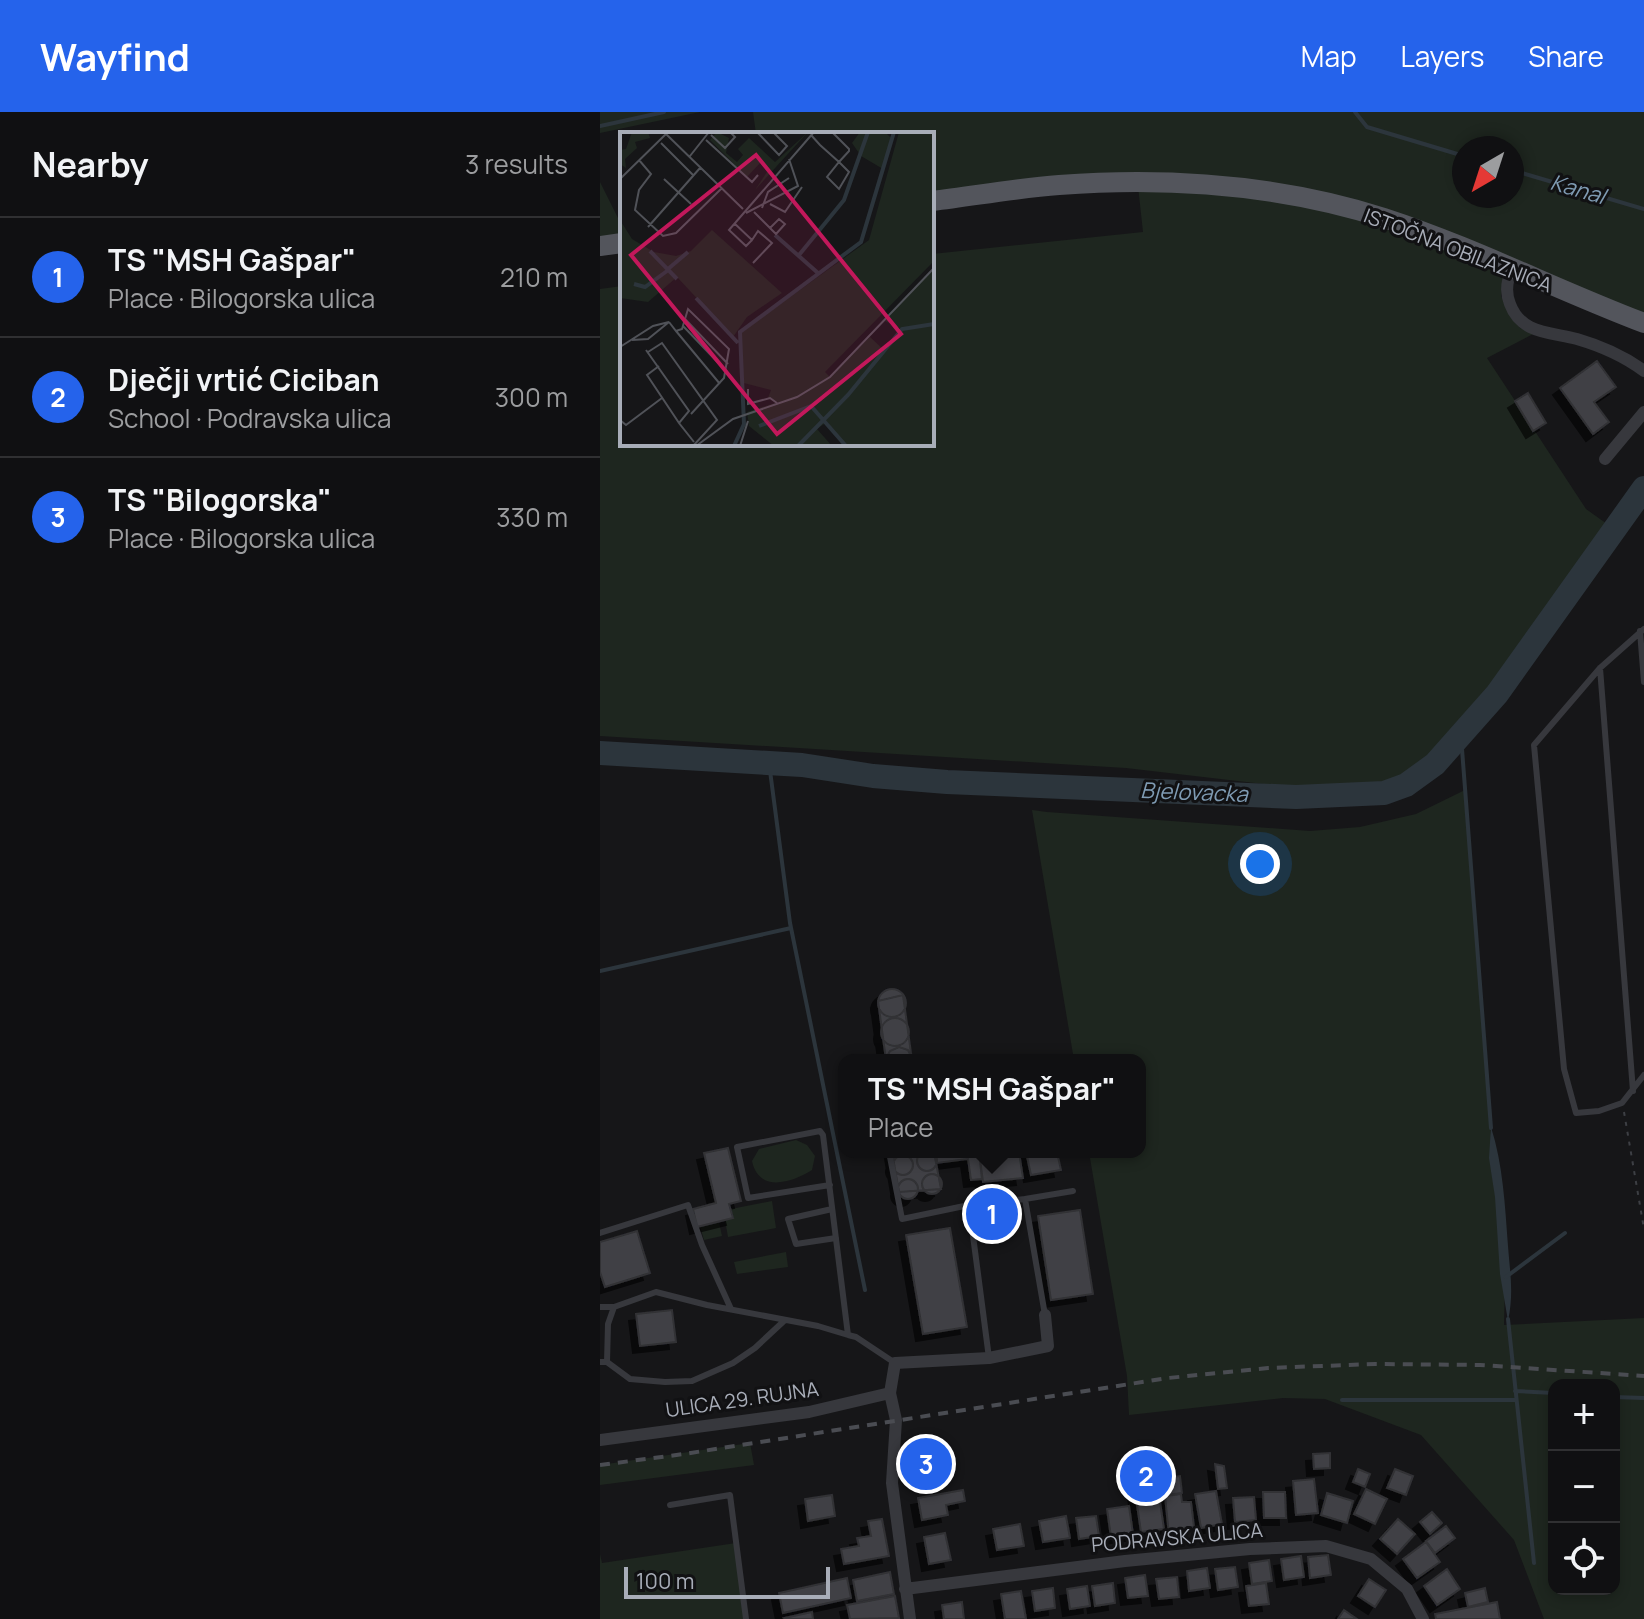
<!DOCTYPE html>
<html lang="en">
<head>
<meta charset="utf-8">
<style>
	:root { --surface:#101012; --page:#1e1e20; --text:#f1f3f6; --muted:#9c9d9f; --line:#303032; --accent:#2563eb }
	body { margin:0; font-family:Manrope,sans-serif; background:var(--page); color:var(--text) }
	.controls { position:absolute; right:24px; bottom:24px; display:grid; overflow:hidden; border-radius:16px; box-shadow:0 4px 12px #0003 }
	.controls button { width:72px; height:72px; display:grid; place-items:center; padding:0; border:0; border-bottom:2px solid var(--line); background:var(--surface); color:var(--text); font:40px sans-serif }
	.compass { position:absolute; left:852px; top:24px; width:72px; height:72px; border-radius:50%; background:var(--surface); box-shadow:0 4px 12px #0003; rotate:219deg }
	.scale { position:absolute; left:24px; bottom:20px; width:206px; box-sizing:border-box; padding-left:8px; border:4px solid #a8adb8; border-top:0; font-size:22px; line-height:28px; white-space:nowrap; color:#a8adb8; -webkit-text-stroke:6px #111113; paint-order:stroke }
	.you { position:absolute; left:660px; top:752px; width:28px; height:28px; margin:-20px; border:6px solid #fff; border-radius:50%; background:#1a73e8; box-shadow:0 0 0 12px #1a73e833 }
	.badge { display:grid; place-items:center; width:52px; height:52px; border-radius:50%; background:var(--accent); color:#fff; font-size:26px; font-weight:700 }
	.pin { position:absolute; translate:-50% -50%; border:4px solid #fff; box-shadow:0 2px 8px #0006 }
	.popup { position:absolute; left:238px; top:942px; width:308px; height:104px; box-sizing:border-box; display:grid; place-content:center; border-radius:16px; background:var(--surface); filter:drop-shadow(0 2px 6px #0005); font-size:26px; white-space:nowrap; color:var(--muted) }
	.popup b { font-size:30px; color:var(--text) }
	.popup::after { content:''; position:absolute; left:50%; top:100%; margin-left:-16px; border:16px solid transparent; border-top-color:var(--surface) }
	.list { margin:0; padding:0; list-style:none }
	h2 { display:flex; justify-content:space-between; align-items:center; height:104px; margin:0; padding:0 32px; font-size:34px }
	h2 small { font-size:26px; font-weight:400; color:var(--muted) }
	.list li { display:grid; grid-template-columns:52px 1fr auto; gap:24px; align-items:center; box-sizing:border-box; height:120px; padding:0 32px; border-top:2px solid var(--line) }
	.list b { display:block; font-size:30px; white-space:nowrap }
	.list p { margin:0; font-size:26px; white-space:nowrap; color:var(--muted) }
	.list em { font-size:26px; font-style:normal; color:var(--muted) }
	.icon { flex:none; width:44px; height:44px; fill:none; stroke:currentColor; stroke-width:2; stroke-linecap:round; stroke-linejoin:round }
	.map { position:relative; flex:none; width:1044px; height:1507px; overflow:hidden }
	header { display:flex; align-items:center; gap:48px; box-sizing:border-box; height:112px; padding:0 40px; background:var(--accent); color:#fff }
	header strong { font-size:38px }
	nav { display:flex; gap:44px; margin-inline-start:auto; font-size:28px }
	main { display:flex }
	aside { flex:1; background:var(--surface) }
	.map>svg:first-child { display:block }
	.green { fill:#1e261f; fill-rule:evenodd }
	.water { fill:#2c353c }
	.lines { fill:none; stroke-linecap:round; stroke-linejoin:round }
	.stream { stroke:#2c353c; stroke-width:4 }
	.river { stroke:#2c353c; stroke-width:24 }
	.building { fill:#404145; stroke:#303034; stroke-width:2; filter:url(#shadow) }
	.path { stroke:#3d3f44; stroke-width:2; stroke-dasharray:4 6; stroke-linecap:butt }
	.service { stroke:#37383d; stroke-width:6 }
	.minor { stroke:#37383d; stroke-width:12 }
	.primary { stroke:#53555c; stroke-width:20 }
	.rail { stroke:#4a4c52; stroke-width:4; stroke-dasharray:10 8; stroke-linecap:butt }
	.labels { text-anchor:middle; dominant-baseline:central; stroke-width:6; stroke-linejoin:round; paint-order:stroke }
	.street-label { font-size:20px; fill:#a8adb8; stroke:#111113 }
	.water-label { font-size:22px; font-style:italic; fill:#7f9bb3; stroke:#111113 }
	.inset-river { fill:none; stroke:#2c353c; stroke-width:4 }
	.inset-road { fill:none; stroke:#505258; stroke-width:2 }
	.view { fill:#c2185b; fill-opacity:0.15; stroke:#c2185b; stroke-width:4 }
	.inset-edge { fill:none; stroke:#a8adb8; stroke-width:4 }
</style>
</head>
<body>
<header>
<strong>Wayfind</strong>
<nav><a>Map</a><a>Layers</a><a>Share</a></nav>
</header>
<main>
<aside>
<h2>Nearby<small>3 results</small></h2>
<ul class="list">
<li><span class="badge">1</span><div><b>TS &quot;MSH Gašpar&quot;</b><p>Place · Bilogorska ulica</p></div><em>210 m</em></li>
<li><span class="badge">2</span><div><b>Dječji vrtić Ciciban</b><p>School · Podravska ulica</p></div><em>300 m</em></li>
<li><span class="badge">3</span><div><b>TS &quot;Bilogorska&quot;</b><p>Place · Bilogorska ulica</p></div><em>330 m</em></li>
</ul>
</aside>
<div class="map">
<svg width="1044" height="1507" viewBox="0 0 1044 1507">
	<defs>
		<filter id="shadow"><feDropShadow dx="-7" dy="7" stdDeviation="0" flood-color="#0009"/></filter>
	</defs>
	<rect width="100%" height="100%" fill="#161618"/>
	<!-- green -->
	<path class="green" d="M0,0H100L0,21Z
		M153,0H1044V209L906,159L901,184L912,207L920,216L937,220L887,246L986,397L1014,417C967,484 922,553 869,615C850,636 831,659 806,672C791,681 776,682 759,683L526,656L0,624V177L22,174V332H332V142L543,120L538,74L332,89V22H156ZM864,36H912V84H864Z
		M0,70L22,114V131L0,134Z
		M865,678L892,1037L905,1167L904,1213L1044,1206V1507H944L914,1428L821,1323L725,1287L683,1286L529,1303L527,1264L489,1040H540V948H474L432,698L447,700L710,719L760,715L816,702ZM954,1273H1014V1477H954Z
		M196,1028L207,1033L215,1044L212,1058C191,1071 159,1081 152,1049L159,1037Z
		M172,1089L176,1116L128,1125L125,1108L133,1106L131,1097Z
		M119,1110L122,1124L104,1128L100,1114Z
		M186,1140L188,1155L137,1162L134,1150Z
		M150,1331L154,1353L0,1373V1353Z
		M136,1431L146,1507H0V1442L2,1451Z"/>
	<!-- water -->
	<path class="water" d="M891,1015C903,1053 905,1093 908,1134C910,1161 914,1181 908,1209L900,1162L895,1085L889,1046Z"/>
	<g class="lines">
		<!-- stream -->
		<path class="stream" d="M755,0L767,15L864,44
			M0,14L64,0
			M912,58L1044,97
			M861,624L891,1016
			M169,651L190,811L265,1178
			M0,859L191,816
			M906,1165L965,1121
			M908,1207L934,1451
			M915,1279L954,1281
			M1014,1285L1044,1286
			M742,1288H916"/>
		<!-- river -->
		<path class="river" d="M0,641L202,653L273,664L347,670L696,685L784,681L806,673L835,652L897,582L1044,376"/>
	</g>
	<!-- building -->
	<path class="building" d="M997,249L1016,275L994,290L1009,310L993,322L960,276Z
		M928,281L946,311L933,319L915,289Z
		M278 891a14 14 0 1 1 28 0a14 14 0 1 1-28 0Z
		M303,883L312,948H286L278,889Z
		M281 920a14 14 0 1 1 28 0a14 14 0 1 1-28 0Z
		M299,935L308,938L313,948H285L290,939Z
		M128,1036L141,1089L129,1092L133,1106L97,1115L93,1097L116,1091L104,1041Z
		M317 1049a10 10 0 1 1 20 0a10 10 0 1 1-20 0Z
		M292,1040H334L341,1077L299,1080Z
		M335,1040H367L368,1047L337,1051Z
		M367,1040H379L382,1067L371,1068Z
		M379,1040H419L423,1066L383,1070Z
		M426,1040H457L461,1058L431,1063Z
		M293 1053a10 10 0 1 1 20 0a10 10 0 1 1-20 0Z
		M322 1072a10 10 0 1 1 20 0a10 10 0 1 1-20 0Z
		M298 1077a10 10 0 1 1 20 0a10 10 0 1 1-20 0Z
		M398,1095L400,1107L386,1109L384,1098Z
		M480,1098L493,1182L451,1188L438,1104Z
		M350,1116L367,1215L323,1222L306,1123Z
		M37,1119L50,1161L5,1175L0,1160V1130Z
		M72,1198L76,1230L40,1234L36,1202Z
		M730,1341V1356L714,1357L713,1342Z
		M329,1346L331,1357L322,1358L321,1347Z
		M615,1352L624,1354L627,1376L618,1377Z
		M758,1357L770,1362L765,1375L753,1370Z
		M795,1357L813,1364L806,1383L787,1376Z
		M556,1362L564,1417L541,1420L533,1366Z
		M580,1364L582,1381L566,1383L564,1366Z
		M714,1367L718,1401L696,1403L693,1369Z
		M766,1377L787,1387L775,1412L754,1402Z
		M363,1378L365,1389L346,1393L348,1403L322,1408L318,1386Z
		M616,1379L622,1412L601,1416L595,1382Z
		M663,1380H685L686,1406H664Z
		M727,1381L753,1389L747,1411L721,1403Z
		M581,1382L582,1390H591L594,1415L585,1416V1421L569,1423L565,1384Z
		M232,1383L235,1404L208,1409L205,1387Z
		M654,1385L656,1408L635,1410L633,1386Z
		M529,1394L533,1422L511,1425L507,1397Z
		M832,1400L842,1411L830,1422L820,1410Z
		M466,1404L470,1426L443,1430L439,1409Z
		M496,1404L499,1424L479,1427L476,1406Z
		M282,1407L289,1444L244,1452L241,1437L259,1434L257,1426L271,1424L268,1409Z
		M798,1407L815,1422L797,1442L780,1427Z
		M420,1412L424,1434L397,1438L393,1417Z
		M846,1414L855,1426L835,1441L826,1429Z
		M345,1421L351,1448L329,1452L324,1425Z
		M826,1430L840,1450L817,1466L803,1447Z
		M728,1443L731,1463L710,1466L708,1445Z
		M701,1444L704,1465L684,1468L681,1447Z
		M669,1448L672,1469L652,1472L649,1451Z
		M635,1455L638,1475L618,1478L615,1457Z
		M607,1456L610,1476L589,1479L587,1459Z
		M847,1457L860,1477L837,1493L824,1474Z
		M290,1460L294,1482L257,1489L253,1468Z
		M545,1463L548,1484L528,1486L525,1466Z
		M577,1465L579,1485L559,1487L556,1467Z
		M247,1466L251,1486L183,1501L179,1481Z
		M769,1467L786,1478L775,1495L758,1484Z
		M513,1471L515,1491L495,1494L492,1474Z
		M666,1471L669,1492L649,1494L646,1474Z
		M487,1474L490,1494L470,1497L467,1477Z
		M453,1476L455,1496L435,1499L432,1479Z
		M885,1476L888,1490L868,1495L865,1481Z
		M421,1479L426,1507H405L401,1482Z
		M295,1484L299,1506L250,1507L247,1493Z
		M362,1490L364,1507H344L342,1493Z
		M897,1490L900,1507H836L835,1502Z
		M744,1498L757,1507H738Z
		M212,1500L213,1507H185L184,1506Z"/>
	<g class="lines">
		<!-- path -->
		<path class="path" d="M1024,1000L1044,1117"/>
		<!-- service -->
		<path class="service" d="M1044,517L1000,556L934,633L964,957L976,1001L999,999L1022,991L1044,963
			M1040,519L1044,570
			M1000,556L1033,979
			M289,1040L302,1107L369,1093L389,1246
			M230,1073L148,1086L137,1035L220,1019L223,1023L248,1223
			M425,1087L473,1079
			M369,1093L425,1087L445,1203
			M232,1097L188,1107L196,1132L236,1126
			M0,1121L88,1093L102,1133L131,1197
			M0,1195H14L56,1180L107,1193L218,1214L248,1223L256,1225L295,1251
			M0,1250H7L30,1267L65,1270L92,1269L133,1251L155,1236L185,1208
			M7,1250L8,1212L14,1195
			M70,1393L130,1383L146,1507"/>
		<!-- minor -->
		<path class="minor" d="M912,157C907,168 905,180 910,192C921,222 950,220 977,227C1001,234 1024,244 1044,259
			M1005,347L1044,300
			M0,1328L209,1300L290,1281
			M305,1477L525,1449L650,1437L726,1434L771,1447L807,1477L823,1507
			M310,1507L292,1371L296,1308L290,1281L295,1251L389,1246L448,1234L445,1203"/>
		<!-- primary -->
		<path class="primary" d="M332,89C374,84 417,76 459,73C567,65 680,73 784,106C873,135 957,178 1044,211
			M0,134L22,131"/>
		<!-- rail -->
		<path class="rail" d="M0,1353L84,1342L568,1266L668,1256L775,1252L880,1253L1044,1264"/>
	</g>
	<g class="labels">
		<!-- street labels -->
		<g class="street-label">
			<text transform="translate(858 138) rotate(21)">ISTOČNA OBILAZNICA</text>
			<text transform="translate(142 1287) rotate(-8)">ULICA 29. RUJNA</text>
			<text transform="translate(577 1425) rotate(-5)">PODRAVSKA ULICA</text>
		</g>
		<!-- water labels -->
		<g class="water-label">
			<text transform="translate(978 77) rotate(16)">Kanal</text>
			<text transform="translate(594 680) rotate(2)">Bjelovacka</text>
		</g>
	</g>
	<!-- overview -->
	<g transform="translate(20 20)">
		<rect width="314" height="314" fill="#161618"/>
		<path d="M12,0H28L30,6L15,10L17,16L5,27L6,36L0,32V18L6,17ZM97,0L109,6L106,21L117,30L123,23L118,17L129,6L155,30L188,0L135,58L149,37L141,30L127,45L90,8ZM240,0H265L271,6L263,37L241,24L232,11ZM279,0H314V129L205,240L210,245L250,205L264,218L281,197L265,189L314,136V314H226L207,290L197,297L212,314H154L129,294L127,280L158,270L148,266L151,258L120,250L119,202L249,108ZM0,88L12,107L34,120L56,124L71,119L92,98L162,161L127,185L113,205L57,145L28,170L0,166Z" fill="#1e261f"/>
		<path class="inset-river" d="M155,103L198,141M30,119L57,147M179,123L224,68L248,0M48,137L68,120M14,152L25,155L47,139M76,166L118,211M139,294L191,274L226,314M114,314L124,292L120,200L241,110L274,0M178,314L228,263L282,197L314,192"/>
		<path class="inset-road" d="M137,0L159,23L167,14L153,0M46,2L123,77M91,3L105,16L115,5L110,0M191,3L200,13L219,30L229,40L219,57L207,45L219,30L229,19V17L212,0M86,8L132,50L138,43M41,11L73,43M70,24L89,0M19,28L31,42L19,58L15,78L43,104L56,101L102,56M0,47L48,0M44,47L71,72M150,72L165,80L182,55M142,76L148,60L169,46M134,80L156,102L165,92L159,87L150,96M126,81L178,54L169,27M114,91L132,108L138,99L152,111L133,131M28,95L80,36M132,108L126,114L109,98L194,0M65,187L108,232M49,190L56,199L62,197L68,177L109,217L104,246L71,282M63,194L107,240M56,199L100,252M0,215L33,194L49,190L28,207L12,208M26,218L69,279L59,291L74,310M28,220L42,211L97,288L73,314M39,234L27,243L59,291M128,257V272L150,266L157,271M0,288L6,293L42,266M76,314L113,287L177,265L210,245L314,136M120,314L128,289"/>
		<path class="view" d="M136,23L281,202L157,302L11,123Z"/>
		<rect width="314" height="314" class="inset-edge"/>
	</g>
</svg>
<div class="controls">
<button>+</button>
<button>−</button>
<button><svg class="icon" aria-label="locate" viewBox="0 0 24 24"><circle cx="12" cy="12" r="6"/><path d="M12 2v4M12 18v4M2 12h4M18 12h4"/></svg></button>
</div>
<svg class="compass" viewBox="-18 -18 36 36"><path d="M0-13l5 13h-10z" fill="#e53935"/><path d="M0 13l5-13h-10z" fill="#9c9d9f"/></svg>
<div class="scale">100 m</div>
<div class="you"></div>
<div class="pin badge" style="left:392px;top:1102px">1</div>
<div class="popup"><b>TS &quot;MSH Gašpar&quot;</b>Place</div>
<div class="pin badge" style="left:546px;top:1364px">2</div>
<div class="pin badge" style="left:326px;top:1352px">3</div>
</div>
</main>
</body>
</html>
